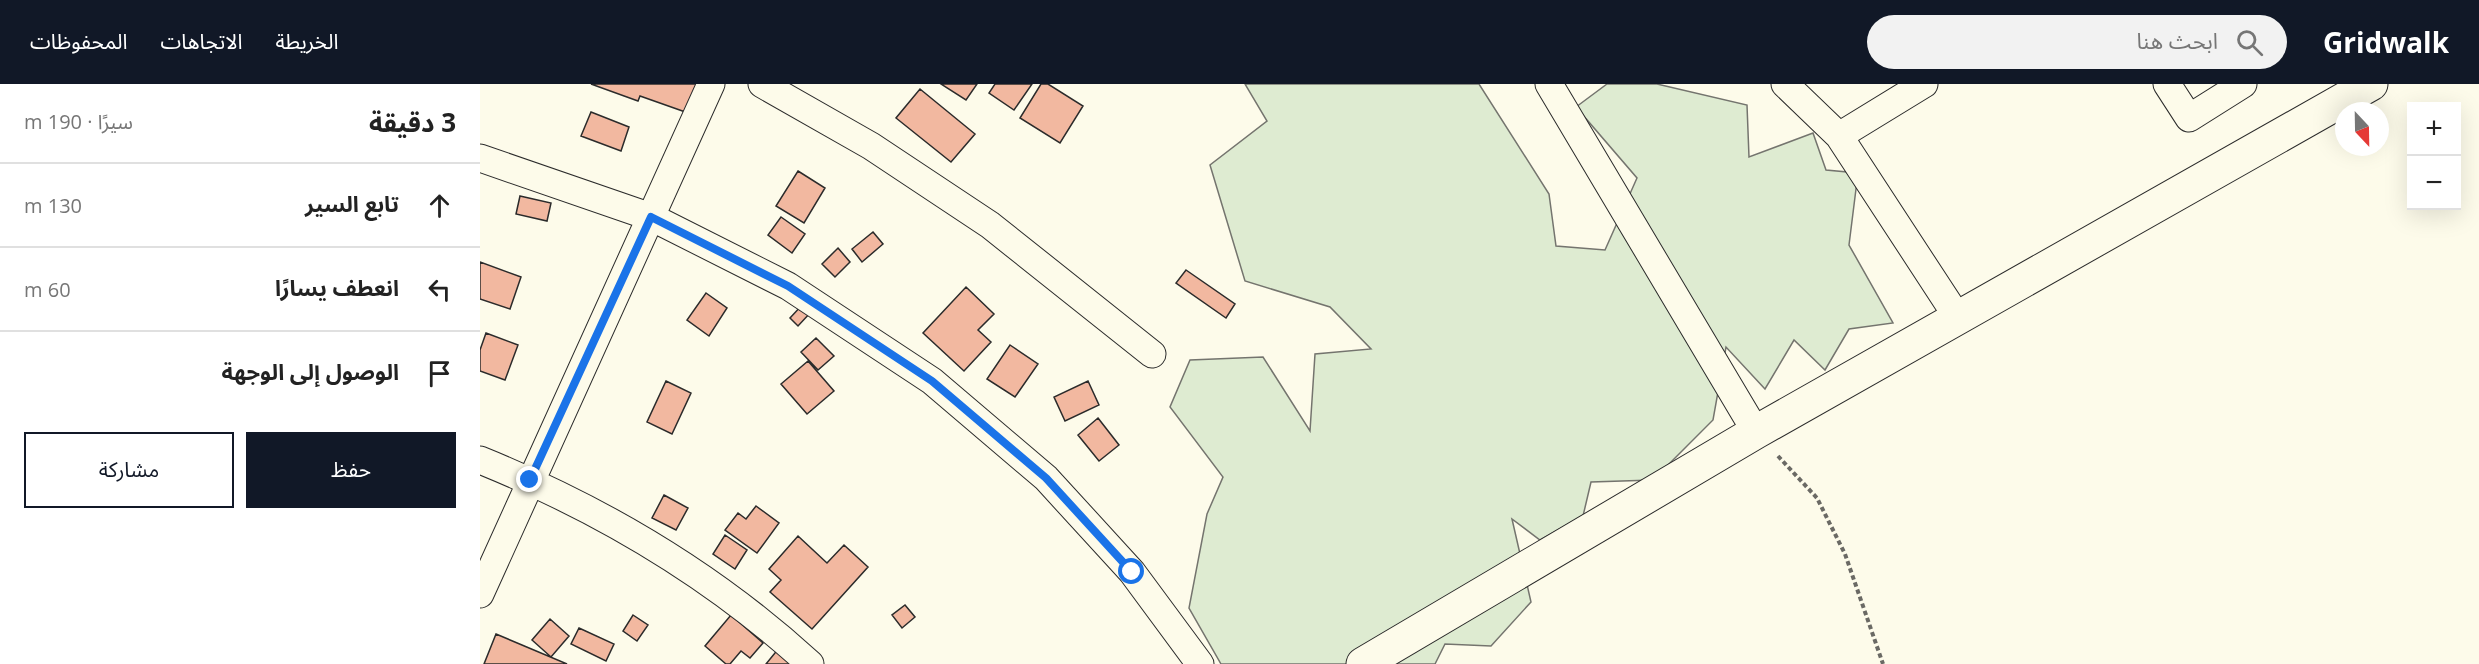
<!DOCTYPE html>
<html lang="ar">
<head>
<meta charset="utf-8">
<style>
	:root { --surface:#fff; --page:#f2f2f2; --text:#222; --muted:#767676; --line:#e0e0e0; --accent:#111827 }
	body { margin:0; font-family:"Open Sans","Noto Sans Arabic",sans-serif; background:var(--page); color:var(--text); direction:rtl }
	.controls { position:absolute; right:18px; top:18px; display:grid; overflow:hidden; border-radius:0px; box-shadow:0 6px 24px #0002 }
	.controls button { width:54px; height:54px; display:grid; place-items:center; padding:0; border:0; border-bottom:2px solid var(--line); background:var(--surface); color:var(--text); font:30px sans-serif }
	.compass { position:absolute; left:1855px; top:18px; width:54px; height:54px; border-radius:50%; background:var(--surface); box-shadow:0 6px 24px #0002; rotate:158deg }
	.stop { position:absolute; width:18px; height:18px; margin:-14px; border:4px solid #1a73e8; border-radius:50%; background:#fff }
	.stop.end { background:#1a73e8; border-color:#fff; box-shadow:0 2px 6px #0008 }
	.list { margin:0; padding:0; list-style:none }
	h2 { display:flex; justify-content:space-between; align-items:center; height:78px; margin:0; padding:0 24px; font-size:26px }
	h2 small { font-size:20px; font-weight:400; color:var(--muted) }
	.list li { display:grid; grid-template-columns:39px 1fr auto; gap:18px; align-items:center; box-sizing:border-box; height:84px; padding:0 24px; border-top:2px solid var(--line) }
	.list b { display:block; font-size:22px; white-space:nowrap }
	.list em { font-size:20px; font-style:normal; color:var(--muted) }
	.actions { display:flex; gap:12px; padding:18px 24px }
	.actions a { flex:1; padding:14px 0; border:2px solid var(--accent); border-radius:0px; text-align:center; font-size:21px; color:var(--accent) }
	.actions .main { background:var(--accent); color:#fff }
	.icon { flex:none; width:33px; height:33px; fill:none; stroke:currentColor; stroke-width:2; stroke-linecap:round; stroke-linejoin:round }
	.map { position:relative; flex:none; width:1999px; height:580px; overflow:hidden; direction:ltr }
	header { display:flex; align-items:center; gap:36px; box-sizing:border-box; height:84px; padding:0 30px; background:var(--accent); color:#fff }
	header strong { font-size:28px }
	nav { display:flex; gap:33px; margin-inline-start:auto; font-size:21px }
	.search { width:420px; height:54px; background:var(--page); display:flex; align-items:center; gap:15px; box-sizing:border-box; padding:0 21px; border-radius:33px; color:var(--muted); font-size:22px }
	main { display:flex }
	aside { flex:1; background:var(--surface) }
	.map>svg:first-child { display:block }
	.green { fill:#deebd1; stroke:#74746e; stroke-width:1.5 }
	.building { fill:#f2b8a0; stroke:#2b2b2b; stroke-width:1.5 }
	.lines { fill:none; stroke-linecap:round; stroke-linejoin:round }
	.minor-casing { stroke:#2b2b2b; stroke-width:29 }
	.secondary-casing { stroke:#2b2b2b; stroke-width:35 }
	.path { stroke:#6a6964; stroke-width:4; stroke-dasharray:4.5 3; stroke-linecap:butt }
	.minor { stroke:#fdfbea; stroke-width:27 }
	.secondary { stroke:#fdfbea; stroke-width:33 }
	.route { stroke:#1a73e8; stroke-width:8 }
</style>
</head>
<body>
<header>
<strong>Gridwalk</strong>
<div class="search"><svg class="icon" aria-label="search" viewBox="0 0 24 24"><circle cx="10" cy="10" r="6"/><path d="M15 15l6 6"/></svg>ابحث هنا</div>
<nav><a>الخريطة</a><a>الاتجاهات</a><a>المحفوظات</a></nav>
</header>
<main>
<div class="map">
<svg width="1999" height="580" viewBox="0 0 1999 580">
	<rect width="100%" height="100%" fill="#fdfbea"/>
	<!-- green -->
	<path class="green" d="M765,0H999L1069,110L1076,162L1125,166L1157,94L1096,23L1127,0H1177L1267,21L1269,73L1333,49L1346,86L1378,89L1369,161L1413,239L1369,245L1345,286L1314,256L1285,305L1246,263L1233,336L1173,396L1111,398L1103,432L1060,456L1032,435L1051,518L1011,562L965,560L955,580H741L709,524L727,430L743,393L690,323L710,276L783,273L830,347L835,270L891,265L850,223L765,197L730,81L787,37Z"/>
	<!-- building -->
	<path class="building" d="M111,0H222L211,30L160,12L158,17Z
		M461,0H497L486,16Z
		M515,0H552L534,26L509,9Z
		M561,0H568L603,22L580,59L540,34Z
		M440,5L495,50L471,78L416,34Z
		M111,28L149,43L141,67L101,52Z
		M318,87L345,104L324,139L296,122Z
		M40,112L71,119L67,137L36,130Z
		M301,133L325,150L312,169L288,151Z
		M393,148L403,160L382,178L372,165Z
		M358,164L370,178L355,193L342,180Z
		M0,178L41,193L30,225L0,215Z
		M706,186L755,220L746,234L696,199Z
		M486,203L514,230L498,246L511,258L484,287L443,249Z
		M226,209L247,224L229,252L207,236Z
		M323,220L331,228L318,242L310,234Z
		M6,249L38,261L25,296L0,287V266Z
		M336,254L354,272L338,286L321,268Z
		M530,261L558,280L535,313L507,295Z
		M328,277L354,307L327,330L301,300Z
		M186,297L211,309L192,350L167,338Z
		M608,297L619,321L585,337L574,313Z
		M618,334L639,361L619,377L598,351Z
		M184,411L208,424L196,446L172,434Z
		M276,422L299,439L277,469L245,446L258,429L266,435Z
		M245,451L267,466L255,485L233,470Z
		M318,452L347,479L364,461L388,483L332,545L290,508L301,496L289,485Z
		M425,521L435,533L422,544L412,531Z
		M153,531L168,541L157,557L143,547Z
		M251,531L283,559L270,574L261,567L250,580H246L225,562Z
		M70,535L89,552L71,573L52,556Z
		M99,544L134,560L126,577L91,560Z
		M16,550L87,580H4Z
		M299,564L317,580H286Z"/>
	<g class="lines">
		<!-- minor casing -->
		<g class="minor-casing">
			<path id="minor" d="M282,0L391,62L510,141L672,270
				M1069,0L1276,348
				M1305,0L1359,52L1478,234
				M1687,0L1709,34L1763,0
				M1359,52L1444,0
				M0,74L171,133L308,202L452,297L566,394L652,488L720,580
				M0,376C121,425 234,492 330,580
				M0,510L231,0"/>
		</g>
		<!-- secondary casing -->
		<g class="secondary-casing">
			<path id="secondary" d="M883,580L1276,348L1891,0"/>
		</g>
		<!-- path -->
		<path class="path" d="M1298,372L1337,414L1365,470L1403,580"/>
		<!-- minor -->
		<use href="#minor" class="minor"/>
		<!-- secondary -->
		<use href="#secondary" class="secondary"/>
	</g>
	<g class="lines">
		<!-- route -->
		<path class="route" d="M50,396L171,133L308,202L452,297L566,394L652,488"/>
	</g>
</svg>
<div class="controls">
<button>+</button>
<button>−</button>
</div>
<svg class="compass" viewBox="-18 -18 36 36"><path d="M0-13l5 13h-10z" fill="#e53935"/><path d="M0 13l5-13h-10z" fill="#767676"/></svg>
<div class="stop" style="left:652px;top:488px"></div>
<div class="stop end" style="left:50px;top:396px"></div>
</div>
<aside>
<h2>3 دقيقة<small>سيرًا · 190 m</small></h2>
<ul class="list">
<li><svg class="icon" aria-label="ahead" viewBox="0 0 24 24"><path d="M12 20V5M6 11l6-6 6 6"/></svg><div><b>تابع السير</b></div><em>130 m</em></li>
<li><svg class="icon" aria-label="left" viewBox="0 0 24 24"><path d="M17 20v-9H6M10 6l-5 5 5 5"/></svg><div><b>انعطف يسارًا</b></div><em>60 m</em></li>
<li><svg class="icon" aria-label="arrive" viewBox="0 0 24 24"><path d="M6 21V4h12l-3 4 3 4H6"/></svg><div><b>الوصول إلى الوجهة</b></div></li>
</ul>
<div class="actions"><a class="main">حفظ</a><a>مشاركة</a></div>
</aside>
</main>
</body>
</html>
